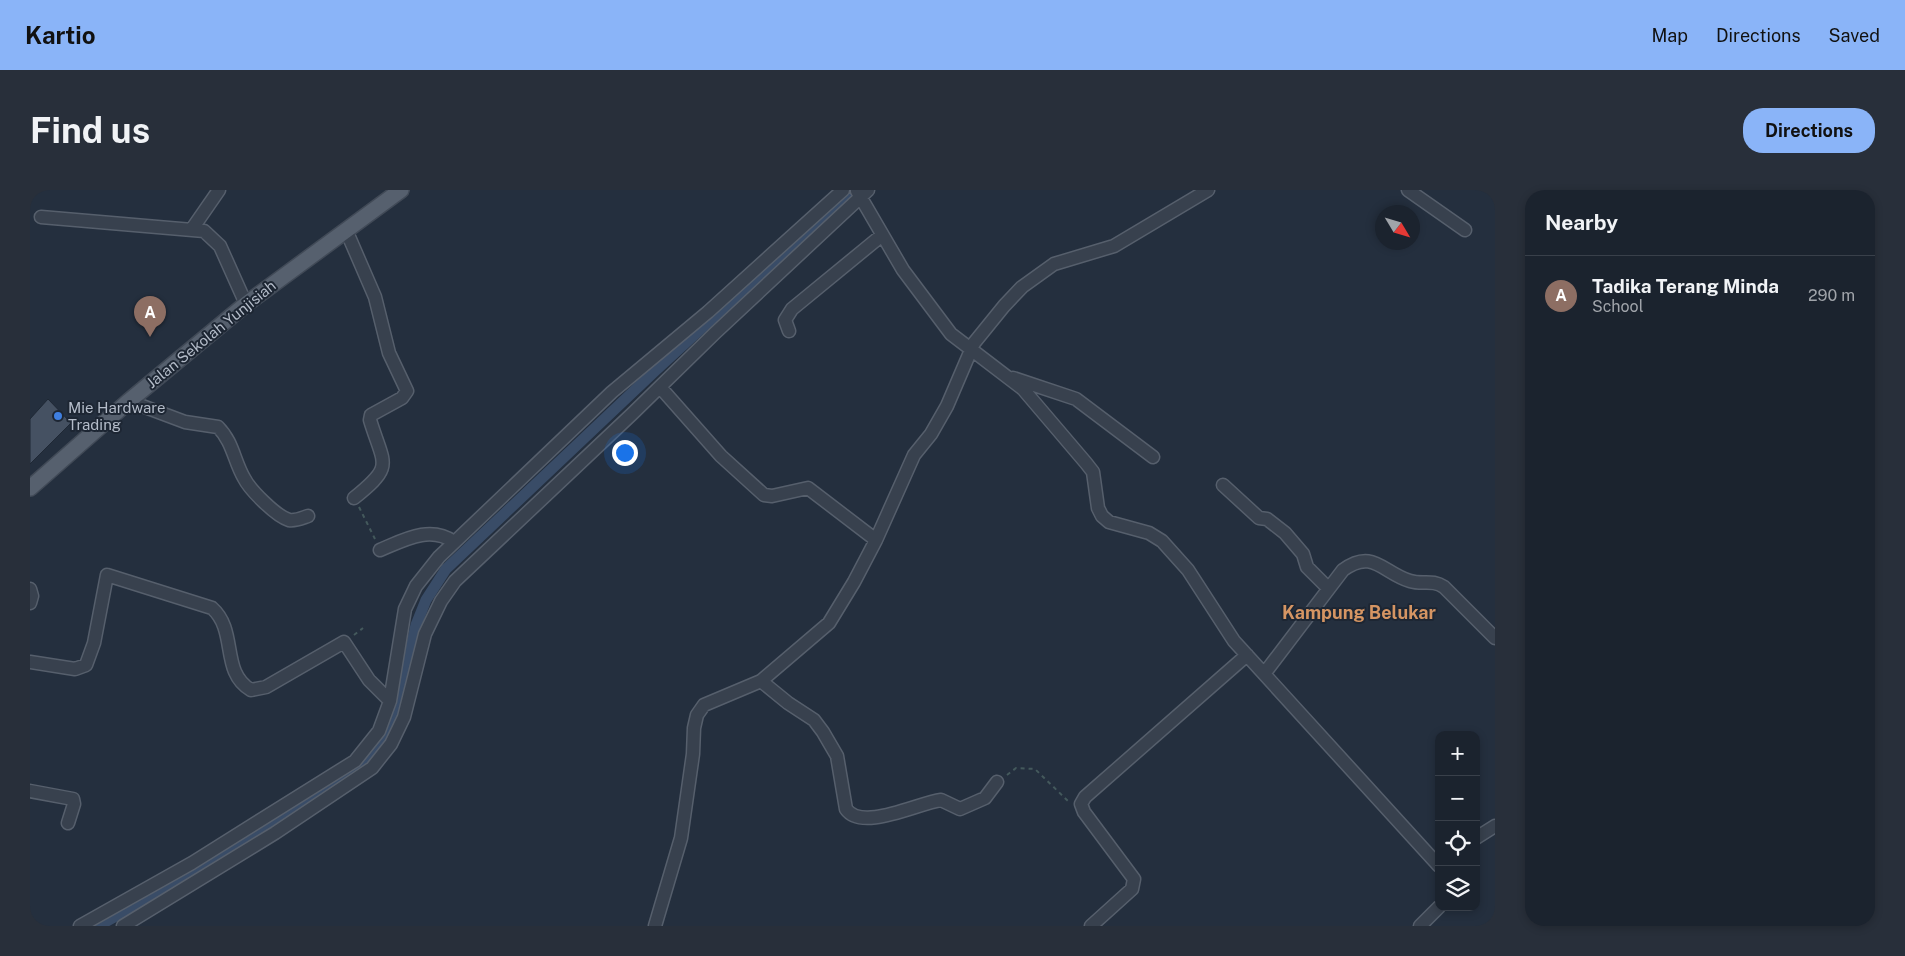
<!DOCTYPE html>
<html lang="en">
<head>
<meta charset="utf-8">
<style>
	:root { --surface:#1b232e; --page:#282f3a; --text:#f1f3f6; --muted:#a0a4aa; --line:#39404a; --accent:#8ab4f8 }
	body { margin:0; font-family:"Public Sans",sans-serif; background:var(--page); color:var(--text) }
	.controls { position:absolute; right:15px; bottom:15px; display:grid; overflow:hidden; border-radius:10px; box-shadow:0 2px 8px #0003 }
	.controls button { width:45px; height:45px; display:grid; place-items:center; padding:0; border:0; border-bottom:1px solid var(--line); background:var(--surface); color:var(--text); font:25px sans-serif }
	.compass { position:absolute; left:1345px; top:15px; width:45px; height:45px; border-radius:50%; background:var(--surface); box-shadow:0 2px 8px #0003; rotate:128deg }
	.you { position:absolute; left:594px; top:262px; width:18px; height:18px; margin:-12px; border:4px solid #fff; border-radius:50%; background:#1a73e8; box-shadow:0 0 0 8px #1a73e833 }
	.badge { display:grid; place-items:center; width:32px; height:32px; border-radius:50%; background:var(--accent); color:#fff; font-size:16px; font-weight:700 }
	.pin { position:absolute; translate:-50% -41px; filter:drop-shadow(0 1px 2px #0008) }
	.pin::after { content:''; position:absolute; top:26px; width:18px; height:15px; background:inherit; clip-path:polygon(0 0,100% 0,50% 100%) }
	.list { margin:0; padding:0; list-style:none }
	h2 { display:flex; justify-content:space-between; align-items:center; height:65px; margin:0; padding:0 20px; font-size:21px }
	h2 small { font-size:16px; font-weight:400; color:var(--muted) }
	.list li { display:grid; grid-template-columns:32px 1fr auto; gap:15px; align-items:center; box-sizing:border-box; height:80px; padding:0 20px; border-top:1px solid var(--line) }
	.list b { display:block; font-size:19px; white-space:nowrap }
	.list p { margin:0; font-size:16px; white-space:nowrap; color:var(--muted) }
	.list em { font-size:16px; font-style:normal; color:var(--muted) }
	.icon { flex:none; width:28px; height:28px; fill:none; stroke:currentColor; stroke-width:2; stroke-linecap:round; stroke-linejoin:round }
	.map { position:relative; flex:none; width:1465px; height:736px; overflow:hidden; border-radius:20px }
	header { display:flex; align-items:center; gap:30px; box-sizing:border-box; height:70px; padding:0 25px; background:var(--accent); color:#111 }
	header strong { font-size:24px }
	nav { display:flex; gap:28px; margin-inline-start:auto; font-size:18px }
	.intro { display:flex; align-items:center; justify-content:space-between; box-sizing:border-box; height:120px; padding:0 30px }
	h1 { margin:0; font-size:35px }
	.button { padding:12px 22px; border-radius:20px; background:var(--accent); color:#111; font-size:18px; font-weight:700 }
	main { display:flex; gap:30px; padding:0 30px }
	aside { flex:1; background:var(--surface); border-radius:20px; box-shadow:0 2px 8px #0003 }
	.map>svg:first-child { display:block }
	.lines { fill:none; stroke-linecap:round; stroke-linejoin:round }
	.canal { stroke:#394c67; stroke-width:11 }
	.building { fill:#455162; stroke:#1f2835 }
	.minor-casing { stroke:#565f6c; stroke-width:15 }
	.major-casing { stroke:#414a57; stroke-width:18 }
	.path { stroke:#44595c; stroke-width:2; stroke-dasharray:4 4; stroke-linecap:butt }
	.minor { stroke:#38414e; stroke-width:12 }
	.major { stroke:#56606e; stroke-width:15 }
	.shop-dot { fill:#3f7fe0; stroke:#1d2633; stroke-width:2 }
	.labels { text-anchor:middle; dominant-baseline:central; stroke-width:4; stroke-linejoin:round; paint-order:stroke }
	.street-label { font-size:15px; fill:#b4bcc9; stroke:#1d2633 }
	.poi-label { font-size:15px; fill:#b4bcc9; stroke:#1d2633; text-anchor:start }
	.quarter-label { font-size:18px; font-weight:bold; fill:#d59563; stroke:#1d2633 }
</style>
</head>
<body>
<header>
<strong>Kartio</strong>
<nav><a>Map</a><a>Directions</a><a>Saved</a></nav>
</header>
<div class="intro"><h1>Find us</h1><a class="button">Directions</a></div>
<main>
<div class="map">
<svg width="1465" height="736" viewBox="0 0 1465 736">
	<rect width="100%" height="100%" fill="#242f3e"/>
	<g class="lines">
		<!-- canal -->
		<path class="canal" d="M68,736L156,687L333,574L346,560L366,525L386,435L396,410L416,379L625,181L822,0"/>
	</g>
	<!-- building -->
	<path class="building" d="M18,209L41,233L0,274V229Z"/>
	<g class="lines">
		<!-- minor casing -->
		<g class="minor-casing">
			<path id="minor" d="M1378,0L1435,40
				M827,1L873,80L921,144L993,199L1056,273L1063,282L1068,318L1072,326L1079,332L1119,343L1132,351L1158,380L1204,451L1409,676
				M11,27L174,41L190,56L216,114
				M162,39L189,0
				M316,40L345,107L359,163L377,201L372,208L341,225L340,230C354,276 365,275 324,308
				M759,141L755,130L762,119L851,46
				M983,188L1046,209L1123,267
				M630,197L691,266L734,305L742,306L778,298L846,350
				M99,211L155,232L188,237C203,252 204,271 214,288C220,300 246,326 259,330C266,331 272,328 278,326
				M1193,295L1229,328L1237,329L1255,343L1273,364L1277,377L1298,398
				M350,360C374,350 400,335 424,352
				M0,399L2,406L0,413
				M0,472L45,479L56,475L64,453L77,385L182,418C208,441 190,482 221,500L236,497L314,452L339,490L360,511
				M1234,484L1313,380C1343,358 1353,383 1380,391C1393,395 1402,389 1414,397L1465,448
				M731,491L758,513L784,530L793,542L807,566L816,619C832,642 888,613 911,610L930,619L955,608L967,592
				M0,601L43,609L44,614L38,633
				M1446,648L1465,636
				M50,736L162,673L325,571L349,541L360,511L375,419L386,396L409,367L582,202L678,122L813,0
				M93,736L245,643L342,578L361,554L374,527L395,444L411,411L425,391L602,224L685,143L838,0
				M625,736L651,648L663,564L664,538L667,525L674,515L731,491L799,433L824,392L846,350L884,265L901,244L917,216L944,153L974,116L992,97L1024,74L1084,56L1178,0
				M1061,736L1102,699L1104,689L1054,622L1051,614L1055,607L1217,465
				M1390,736L1409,717"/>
		</g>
		<!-- major casing -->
		<g class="major-casing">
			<path id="major" d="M0,298L99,211L216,114L371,0"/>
		</g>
		<!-- path -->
		<path class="path" d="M329,317L345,349
			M324,445L333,438
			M977,585L986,578L1005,579L1039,612"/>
		<!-- minor -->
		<use href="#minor" class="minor"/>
		<!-- major -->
		<use href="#major" class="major"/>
	</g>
	<!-- markers -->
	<circle class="shop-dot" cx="28" cy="226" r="5"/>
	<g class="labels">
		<!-- street labels -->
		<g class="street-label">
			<text transform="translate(181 144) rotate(-39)">Jalan Sekolah Yunjisiah</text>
		</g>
		<!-- poi labels -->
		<g class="poi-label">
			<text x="38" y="217">Mie Hardware<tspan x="38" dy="17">Trading</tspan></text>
		</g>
		<!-- quarter labels -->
		<g class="quarter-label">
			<text x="1329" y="422">Kampung Belukar</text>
		</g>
	</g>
</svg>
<div class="controls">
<button>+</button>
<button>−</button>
<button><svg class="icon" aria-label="locate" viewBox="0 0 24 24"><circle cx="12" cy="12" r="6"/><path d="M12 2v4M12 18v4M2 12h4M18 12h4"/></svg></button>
<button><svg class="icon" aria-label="layers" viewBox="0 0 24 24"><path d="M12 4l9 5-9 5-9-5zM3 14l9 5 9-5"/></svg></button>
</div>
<svg class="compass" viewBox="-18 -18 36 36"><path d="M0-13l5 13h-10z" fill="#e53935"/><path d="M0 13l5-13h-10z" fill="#a0a4aa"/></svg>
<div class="you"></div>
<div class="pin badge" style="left:120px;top:147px;background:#8d6e63">A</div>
</div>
<aside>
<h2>Nearby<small></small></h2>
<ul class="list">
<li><span class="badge" style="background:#8d6e63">A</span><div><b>Tadika Terang Minda</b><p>School</p></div><em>290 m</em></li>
</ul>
</aside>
</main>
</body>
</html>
